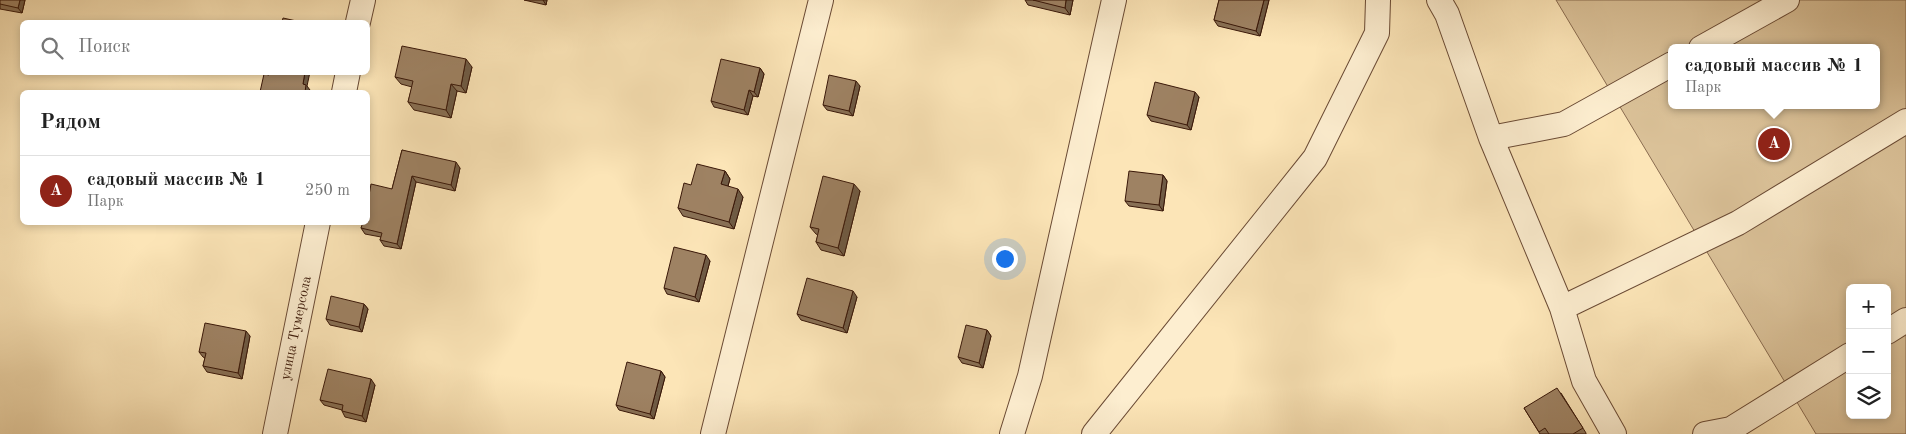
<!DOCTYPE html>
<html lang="ru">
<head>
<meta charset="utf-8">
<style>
	:root { --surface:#fff; --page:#f2f2f2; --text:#222; --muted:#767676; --line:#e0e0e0; --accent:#8f2418 }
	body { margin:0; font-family:"Old Standard TT",serif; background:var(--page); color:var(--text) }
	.controls { position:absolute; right:15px; bottom:15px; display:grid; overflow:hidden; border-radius:8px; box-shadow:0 2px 8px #0003 }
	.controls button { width:45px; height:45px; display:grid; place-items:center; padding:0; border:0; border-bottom:1px solid var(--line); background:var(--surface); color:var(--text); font:25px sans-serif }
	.you { position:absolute; left:1004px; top:258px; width:18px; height:18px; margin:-12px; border:4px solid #fff; border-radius:50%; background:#1a73e8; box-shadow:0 0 0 8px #1a73e833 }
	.badge { display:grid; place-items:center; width:32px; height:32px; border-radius:50%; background:var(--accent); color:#fff; font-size:16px; font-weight:700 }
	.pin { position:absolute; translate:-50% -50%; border:2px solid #fff; box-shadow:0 1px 5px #0006 }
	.popup { position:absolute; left:1668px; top:44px; width:212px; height:65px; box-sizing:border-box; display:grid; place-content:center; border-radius:8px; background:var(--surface); filter:drop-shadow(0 1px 4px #0005); font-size:16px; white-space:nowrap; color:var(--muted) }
	.popup b { font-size:19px; color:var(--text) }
	.popup::after { content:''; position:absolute; left:50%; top:100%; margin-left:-10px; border:10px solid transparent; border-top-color:var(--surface) }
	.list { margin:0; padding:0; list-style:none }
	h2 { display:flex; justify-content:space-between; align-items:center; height:65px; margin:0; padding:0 20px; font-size:21px }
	h2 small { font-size:16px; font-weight:400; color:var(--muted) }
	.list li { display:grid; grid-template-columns:32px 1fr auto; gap:15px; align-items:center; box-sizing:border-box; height:70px; padding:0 20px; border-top:1px solid var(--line) }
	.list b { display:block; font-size:19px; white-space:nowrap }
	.list p { margin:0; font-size:16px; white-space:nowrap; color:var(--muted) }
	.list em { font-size:16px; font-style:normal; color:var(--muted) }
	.icon { flex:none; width:28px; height:28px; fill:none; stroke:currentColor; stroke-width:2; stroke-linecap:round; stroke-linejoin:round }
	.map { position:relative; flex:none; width:1906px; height:434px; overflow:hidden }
	.search { position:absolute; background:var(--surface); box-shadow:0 2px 8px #0003; left:20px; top:20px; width:350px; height:55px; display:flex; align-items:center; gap:12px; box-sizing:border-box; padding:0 18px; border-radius:8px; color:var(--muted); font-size:19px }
	.panel { position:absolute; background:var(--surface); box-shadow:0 2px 8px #0003; left:20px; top:90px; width:350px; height:135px; border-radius:8px }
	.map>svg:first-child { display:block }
	.green { fill:#dbc299; stroke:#8a6c50; fill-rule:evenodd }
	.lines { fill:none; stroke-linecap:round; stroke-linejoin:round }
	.minor-casing { stroke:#6a4a34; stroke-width:26 }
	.minor { stroke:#fdeed0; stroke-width:24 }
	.wall { fill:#887055; stroke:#391708 }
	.shaded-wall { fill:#6f5b45; stroke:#391708 }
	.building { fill:#9e8263; stroke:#391708 }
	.labels { text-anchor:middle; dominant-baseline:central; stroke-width:5; stroke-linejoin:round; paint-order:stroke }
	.street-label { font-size:14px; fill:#391708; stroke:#fdeed0 }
</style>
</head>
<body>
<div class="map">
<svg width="1906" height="434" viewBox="0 0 1906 434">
	<rect width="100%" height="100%" fill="#fce5b7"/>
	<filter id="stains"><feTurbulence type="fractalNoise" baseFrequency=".004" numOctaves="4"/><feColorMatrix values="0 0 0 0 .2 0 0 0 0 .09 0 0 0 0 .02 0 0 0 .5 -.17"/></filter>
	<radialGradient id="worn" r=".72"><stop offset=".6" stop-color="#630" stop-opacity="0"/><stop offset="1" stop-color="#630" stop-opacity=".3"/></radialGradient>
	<!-- green -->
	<path class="green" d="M1556,0H1906V434H1816ZM1672,48H1876V105H1672ZM1850,288H1887V415H1850Z"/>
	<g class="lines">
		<!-- minor casing -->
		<g class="minor-casing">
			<path id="minor" d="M1439,0L1447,14L1491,138L1562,308L1584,381L1614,434
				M358,22L363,0
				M1701,48L1787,0
				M344,92L348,72
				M1491,138L1564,124L1672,64
				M1562,308L1738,223L1906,121
				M1887,332L1906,320
				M275,434L318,222
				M713,434L821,0
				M1012,434L1030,376L1114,0
				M1094,434L1315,158L1377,33L1378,0
				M1705,434L1731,429L1850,355"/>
		</g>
		<!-- minor -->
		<use href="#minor" class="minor"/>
	</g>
	<!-- wall -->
	<path class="wall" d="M0,0H25L22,13L0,9Z
		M524,0H547L546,5Z
		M1025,0H1073L1070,15L1028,5Z
		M1219,0H1269L1260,36L1218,26L1214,20Z
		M472,67L466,93L457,91L451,118L414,110L408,102L412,87L401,84L395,77Z
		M760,68L764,74L758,97L753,96L748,115L714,107L711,101Z
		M860,86L853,116L827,110L823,105Z
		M1199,97L1191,130L1151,121L1147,115Z
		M402,150L460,168L455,191L416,182L401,249L384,246L380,240L381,237L365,234L361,228L392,189Z
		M725,171L730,179L728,186L743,197L734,229L683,216L678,208L691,185Z
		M1163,175L1167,181L1163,211L1129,206L1125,201Z
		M860,191L844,256L821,250L816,242L818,235L816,234L810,227Z
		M710,261L699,302L667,294L664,288Z
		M857,297L847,333L801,320L797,314Z
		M364,304L368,309L362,332L330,325L326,319Z
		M987,330L991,336L983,368L962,363L958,357Z
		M250,336L242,379L207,372L203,366L205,358L203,357L199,352Z
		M661,371L665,377L654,419L619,410L616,405Z
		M375,385L366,422L345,417L342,411V410L324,405L320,400Z
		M1561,393L1586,433V434H1540L1524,408Z"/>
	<!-- shaded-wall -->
	<path class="shaded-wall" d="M20,0H25L22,13L18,8Z
		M543,0H547L546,5Z
		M1066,0H1073L1070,15L1065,8Z
		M1264,0H1269L1260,36L1256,31Z
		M466,59L472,67L466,93L461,86Z
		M760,68L764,74L758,97L754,92Z
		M305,72H310L307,86L310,90V92H305L303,84Z
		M856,81L860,86L853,116L849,111Z
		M451,84L457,91L451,118L446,110Z
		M749,90L753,96L748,115L744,110Z
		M1195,92L1199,97L1191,130L1187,125Z
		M456,162L460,168L455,191L451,185Z
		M725,171L730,179L726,192L721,184Z
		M1163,175L1167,181L1163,211L1159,205Z
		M412,176L416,182L401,249L397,244Z
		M854,184L860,191L844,256L838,248Z
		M738,189L743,197L734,229L729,222Z
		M706,255L710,261L699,302L695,297Z
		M853,291L857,297L847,333L843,328Z
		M364,304L368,309L362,332L359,327Z
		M987,330L991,336L983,368L979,363Z
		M246,331L250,336L242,379L238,373Z
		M661,371L665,377L654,419L650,414Z
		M371,379L375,385L366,422L362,416Z"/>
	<!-- building -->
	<path class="building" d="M0,0H20L18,8L0,4Z
		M1033,0H1066L1065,8Z
		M1219,0H1264L1256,31L1214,20Z
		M283,18L301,22H282Z
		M402,46L466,59L461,86L451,84L446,110L408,102L413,81L395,77Z
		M721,59L760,68L754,92L749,90L744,110L711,101Z
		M270,72H305L303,84L306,85L305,92H260L264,74L269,75Z
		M829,75L856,81L849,111L823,105Z
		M1155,82L1195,92L1187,125L1147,115Z
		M402,150L456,162L451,185L412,176L397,244L380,240L382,233L361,228L363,222H368V201L371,184L392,189Z
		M697,164L725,171L721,184L738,189L729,222L678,208L684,183L691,185Z
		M1129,171L1163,175L1159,205L1125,201Z
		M823,176L854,184L838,248L816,242L819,229L810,227Z
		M674,247L706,255L695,297L664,288Z
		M807,278L853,291L843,328L797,314Z
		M331,296L364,304L359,327L326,319Z
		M205,323L246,331L238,373L203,366L206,353L199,352Z
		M966,325L987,330L979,363L958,357Z
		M627,362L661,371L650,414L616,405Z
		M328,369L371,379L362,416L342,411L343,405L320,400Z
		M1557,388L1583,428L1573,434H1549L1545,428L1539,432L1524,408Z"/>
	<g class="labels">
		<!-- street labels -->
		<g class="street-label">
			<text transform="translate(296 328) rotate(-78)">улица Тумерсола</text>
		</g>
	</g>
	<rect width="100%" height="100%" filter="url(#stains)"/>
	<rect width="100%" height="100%" fill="url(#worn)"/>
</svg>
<div class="controls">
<button>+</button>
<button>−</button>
<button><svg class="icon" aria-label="layers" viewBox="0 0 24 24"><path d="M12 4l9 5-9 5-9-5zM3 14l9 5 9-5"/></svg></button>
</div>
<div class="you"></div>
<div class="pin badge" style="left:1774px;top:144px">A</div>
<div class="popup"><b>садовый массив № 1</b>Парк</div>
<div class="search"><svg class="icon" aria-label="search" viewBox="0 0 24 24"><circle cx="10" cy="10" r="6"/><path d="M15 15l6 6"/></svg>Поиск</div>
<section class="panel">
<h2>Рядом<small></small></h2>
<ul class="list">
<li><span class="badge">A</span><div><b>садовый массив № 1</b><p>Парк</p></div><em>250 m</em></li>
</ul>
</section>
</div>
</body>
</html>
